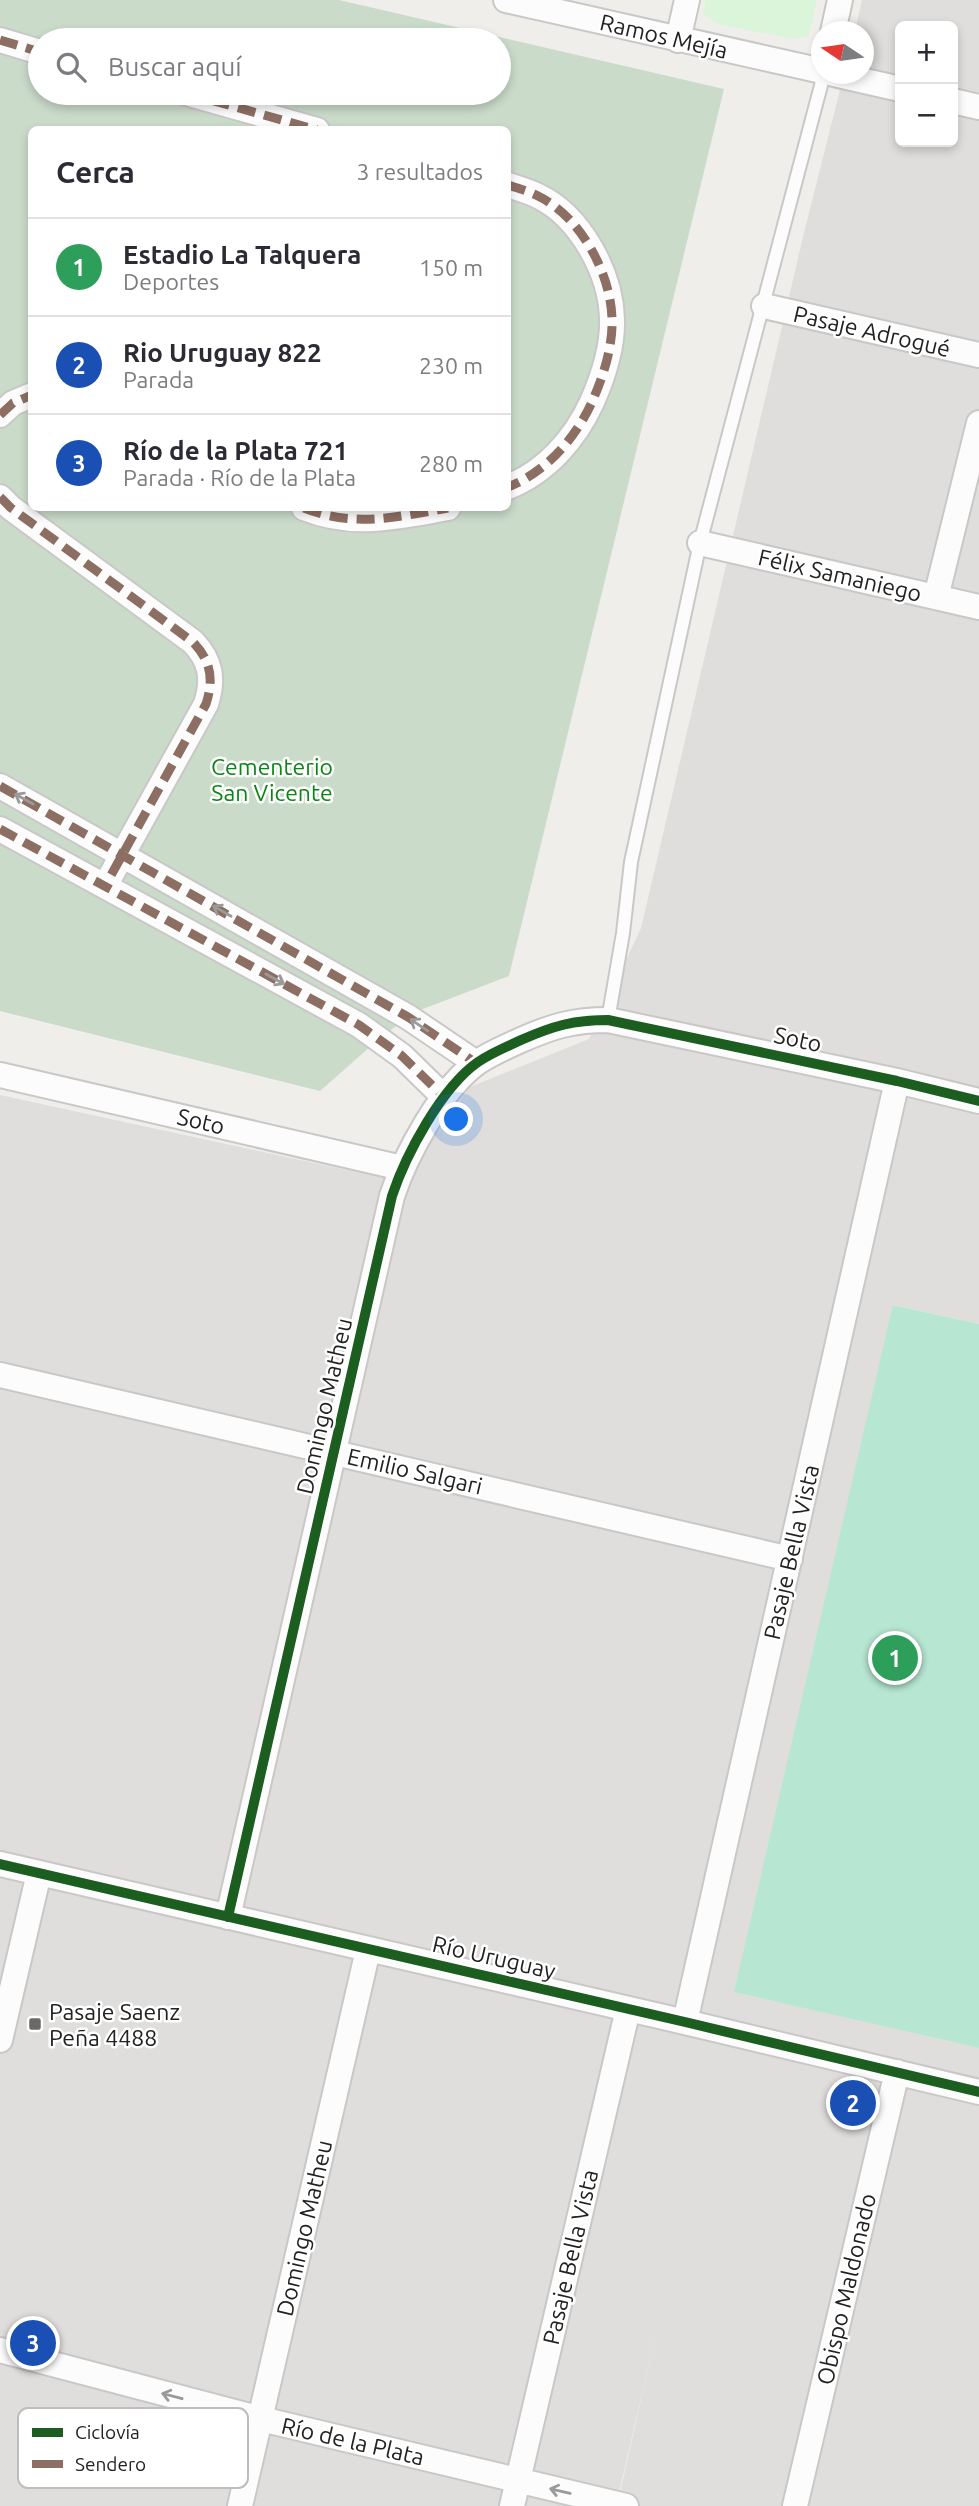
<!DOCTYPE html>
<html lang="es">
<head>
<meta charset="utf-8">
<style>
	:root { --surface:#fff; --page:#f2f2f3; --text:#2b2b33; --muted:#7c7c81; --line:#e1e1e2; --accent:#6a6968 }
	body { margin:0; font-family:Ubuntu,sans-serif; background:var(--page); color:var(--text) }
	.controls { position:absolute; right:21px; top:21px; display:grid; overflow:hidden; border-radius:10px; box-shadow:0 4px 10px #0003 }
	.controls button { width:63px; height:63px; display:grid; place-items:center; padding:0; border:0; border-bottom:2px solid var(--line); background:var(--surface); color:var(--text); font:35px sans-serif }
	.compass { position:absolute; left:811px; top:21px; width:63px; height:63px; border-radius:50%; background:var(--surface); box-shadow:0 4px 10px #0003; rotate:283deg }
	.you { position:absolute; left:457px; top:1120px; width:24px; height:24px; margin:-18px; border:5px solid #fff; border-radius:50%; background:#1a73e8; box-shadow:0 0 0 10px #1a73e833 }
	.badge { display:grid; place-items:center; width:46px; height:46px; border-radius:50%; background:var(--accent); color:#fff; font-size:23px; font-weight:700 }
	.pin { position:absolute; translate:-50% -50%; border:4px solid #fff; box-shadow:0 2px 7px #0006 }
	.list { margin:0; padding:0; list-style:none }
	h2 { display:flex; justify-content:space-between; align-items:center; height:91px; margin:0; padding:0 28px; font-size:30px }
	h2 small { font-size:23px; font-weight:400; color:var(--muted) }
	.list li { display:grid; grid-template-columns:46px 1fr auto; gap:21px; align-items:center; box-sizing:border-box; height:98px; padding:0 28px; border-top:2px solid var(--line) }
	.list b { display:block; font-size:26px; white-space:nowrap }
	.list p { margin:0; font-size:23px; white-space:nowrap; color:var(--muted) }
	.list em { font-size:23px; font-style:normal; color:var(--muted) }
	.icon { flex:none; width:38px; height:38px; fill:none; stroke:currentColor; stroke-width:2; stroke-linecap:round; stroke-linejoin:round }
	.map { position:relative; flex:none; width:979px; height:2506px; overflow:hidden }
	.search { position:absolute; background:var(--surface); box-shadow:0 4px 10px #0003; left:28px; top:28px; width:483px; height:77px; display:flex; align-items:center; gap:18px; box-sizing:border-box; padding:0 24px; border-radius:38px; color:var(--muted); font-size:26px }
	.panel { position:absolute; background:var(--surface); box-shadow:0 4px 10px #0003; left:28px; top:126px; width:483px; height:385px; border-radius:10px }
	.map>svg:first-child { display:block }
	.residential { fill:#dfdedc; fill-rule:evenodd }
	.cemetery { fill:#cadbca; fill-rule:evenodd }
	.park { fill:#daf5da }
	.pitch { fill:#b7e6d2 }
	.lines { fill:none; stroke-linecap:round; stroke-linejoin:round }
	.lane-casing { stroke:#c9c8c7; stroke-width:16 }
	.street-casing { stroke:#c9c8c7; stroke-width:28 }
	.lane { stroke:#fdfcfc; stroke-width:12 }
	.street { stroke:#fdfcfc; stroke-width:24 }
	.quiet { stroke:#8d6e63; stroke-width:9; stroke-dasharray:18 9; stroke-linecap:butt }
	.cycleway-casing { stroke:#fff; stroke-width:15 }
	.cycleway { stroke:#1b5e20; stroke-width:10 }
	.oneway { stroke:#9a9a9a }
	.poi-dot { fill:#6a6968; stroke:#fff; stroke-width:2.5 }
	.labels { text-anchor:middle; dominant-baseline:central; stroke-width:5; stroke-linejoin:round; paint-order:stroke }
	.street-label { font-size:23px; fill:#222; stroke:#fff }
	.park-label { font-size:23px; fill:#0c8416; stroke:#fff }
	.poi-label { font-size:23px; fill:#222; stroke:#fff; text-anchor:start }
	.key { fill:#fff; stroke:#bdbdbd; stroke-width:2 }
	.key-label { font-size:19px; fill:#222 }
</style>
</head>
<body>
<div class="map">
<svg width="979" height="2506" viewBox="0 0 979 2506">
	<rect width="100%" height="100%" fill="#f0eeeb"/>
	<!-- residential -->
	<path class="residential" d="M862,0H979V1324L894,1305L735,1992L979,2048V2506H617L656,2333L616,2506H0V1095L402,1182L470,1087L589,1039L641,928L803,237L844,74H864V32L855,31ZM900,26H953V142H900Z"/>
	<!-- cemetery -->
	<path class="cemetery" d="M0,0H339L724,89L509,976L415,1012L379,1039L320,1091L0,1011ZM40,40H499V93H40ZM32,130H508V508H32Z"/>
	<!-- park -->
	<path class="park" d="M706,0H817L809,36L794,39L717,24L703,14Z"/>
	<!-- pitch -->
	<path class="pitch" d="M893,1305L979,1324V2048L734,1992Z"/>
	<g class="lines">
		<!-- lane casing -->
		<g class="lane-casing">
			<path id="lane" d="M608,1020L623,933L631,862L700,543L824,74"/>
		</g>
		<!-- street casing -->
		<g class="street-casing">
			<path id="street" d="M506,0L822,71
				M833,32L840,0
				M0,40L40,52
				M678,40L687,0
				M834,74L900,89
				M186,93L317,130
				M953,101L979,107
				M508,185C517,188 528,191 538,196C580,216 611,273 612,319C613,347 603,377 592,402C575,439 546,472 508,487
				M764,306L979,355
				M0,415L13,403L32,395
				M0,497L11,508L193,642C211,661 214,679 206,704L105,886
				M304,508C354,528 396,517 448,508
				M700,543L979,607
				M936,597L979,423
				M0,786L408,1017L476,1063
				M0,829L359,1025L402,1056L444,1097
				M0,1075L402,1168
				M0,1375L790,1559
				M0,1864L685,2022L979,2092
				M228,1917L392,1196C406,1154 442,1087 478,1062C491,1053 506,1047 521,1040C553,1026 573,1020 608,1020L897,1081L979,1101
				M685,2022L897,1081
				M0,2040L39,1873
				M0,2350L261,2419L626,2506
				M240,2506L368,1950
				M512,2506L628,2009
				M795,2506L897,2072"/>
		</g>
		<!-- lane -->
		<use href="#lane" class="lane"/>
		<!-- street -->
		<use href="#street" class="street"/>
		<!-- quiet -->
		<path class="quiet" d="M0,40L40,52
			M186,93L317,130
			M508,185C517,188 528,191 538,196C580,216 611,273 612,319C613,347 603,377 592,402C575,439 546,472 508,487
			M0,415L13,403L32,395
			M0,497L11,508L193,642C211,661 214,679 206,704L105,886
			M304,508C354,528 396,517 448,508
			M0,786L408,1017L476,1063
			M0,829L359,1025L402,1056L444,1097"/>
		<!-- cycleway casing -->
		<g class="cycleway-casing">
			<path id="cycleway" d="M0,1864L685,2022L979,2092
				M228,1917L392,1196C406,1154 442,1087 478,1062C491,1053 506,1047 521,1040C553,1026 573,1020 608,1020L897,1081L979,1101"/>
		</g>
		<!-- cycleway -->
		<use href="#cycleway" class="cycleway"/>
	</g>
	<!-- one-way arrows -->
	<defs><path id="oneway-shaft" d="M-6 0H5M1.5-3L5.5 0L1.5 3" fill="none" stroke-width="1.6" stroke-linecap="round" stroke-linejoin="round" transform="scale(1.75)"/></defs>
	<g class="oneway">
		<use href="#oneway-shaft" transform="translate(24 799) rotate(-151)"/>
		<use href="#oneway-shaft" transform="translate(222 911) rotate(-150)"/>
		<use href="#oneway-shaft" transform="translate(275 979) rotate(29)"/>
		<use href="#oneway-shaft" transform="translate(419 1025) rotate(-146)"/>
		<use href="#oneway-shaft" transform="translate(172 2396) rotate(-165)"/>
		<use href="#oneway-shaft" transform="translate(560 2491) rotate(-167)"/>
	</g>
	<!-- markers -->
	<rect class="poi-dot" x="28" y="2017" width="14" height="14" rx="3.5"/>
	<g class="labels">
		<!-- street labels -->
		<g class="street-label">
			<text transform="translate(664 36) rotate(13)">Ramos Mejía</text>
			<text transform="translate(872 331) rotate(13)">Pasaje Adrogué</text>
			<text transform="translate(840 575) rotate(13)">Félix Samaniego</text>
			<text transform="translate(798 1039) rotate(12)">Soto</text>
			<text transform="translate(201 1121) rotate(13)">Soto</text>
			<text transform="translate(324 1406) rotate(-77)">Domingo Matheu</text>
			<text transform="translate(415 1471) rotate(13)">Emilio Salgari</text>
			<text transform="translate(791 1552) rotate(-77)">Pasaje Bella Vista</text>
			<text transform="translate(494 1957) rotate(13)">Río Uruguay</text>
			<text transform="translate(304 2228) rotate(-77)">Domingo Matheu</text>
			<text transform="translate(570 2257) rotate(-77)">Pasaje Bella Vista</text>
			<text transform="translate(846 2289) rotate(-77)">Obispo Maldonado</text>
			<text transform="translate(353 2441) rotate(13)">Río de la Plata</text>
		</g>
		<!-- park labels -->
		<g class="park-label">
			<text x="272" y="766">Cementerio<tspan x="272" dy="26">San Vicente</tspan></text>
		</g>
		<!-- poi labels -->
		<g class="poi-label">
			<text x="49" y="2011">Pasaje Saenz<tspan x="49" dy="26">Peña 4488</tspan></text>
		</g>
	</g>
	<!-- legend -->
	<rect x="18" y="2408" width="230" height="80" rx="10" class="key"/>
	<rect x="32" y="2428" width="31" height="9" fill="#1b5e20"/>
	<rect x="32" y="2460" width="31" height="8" fill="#8d6e63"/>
	<g class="key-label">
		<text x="75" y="2439">Ciclovía</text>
		<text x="75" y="2471">Sendero</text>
	</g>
</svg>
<div class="controls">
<button>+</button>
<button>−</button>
</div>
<svg class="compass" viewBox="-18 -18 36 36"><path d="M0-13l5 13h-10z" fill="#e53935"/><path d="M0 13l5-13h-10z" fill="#7c7c81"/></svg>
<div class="you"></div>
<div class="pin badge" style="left:895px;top:1658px;background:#2e9e5b">1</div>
<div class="pin badge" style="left:853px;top:2103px;background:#1a4fb4">2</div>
<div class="pin badge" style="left:33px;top:2343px;background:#1a4fb4">3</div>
<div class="search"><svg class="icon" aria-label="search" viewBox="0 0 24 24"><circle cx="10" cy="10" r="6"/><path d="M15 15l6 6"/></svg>Buscar aquí</div>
<section class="panel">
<h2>Cerca<small>3 resultados</small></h2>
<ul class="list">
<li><span class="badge" style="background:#2e9e5b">1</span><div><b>Estadio La Talquera</b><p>Deportes</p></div><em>150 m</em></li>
<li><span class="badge" style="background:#1a4fb4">2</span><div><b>Rio Uruguay 822</b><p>Parada</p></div><em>230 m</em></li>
<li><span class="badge" style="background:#1a4fb4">3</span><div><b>Río de la Plata 721</b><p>Parada · Río de la Plata</p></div><em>280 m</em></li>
</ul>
</section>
</div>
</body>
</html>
